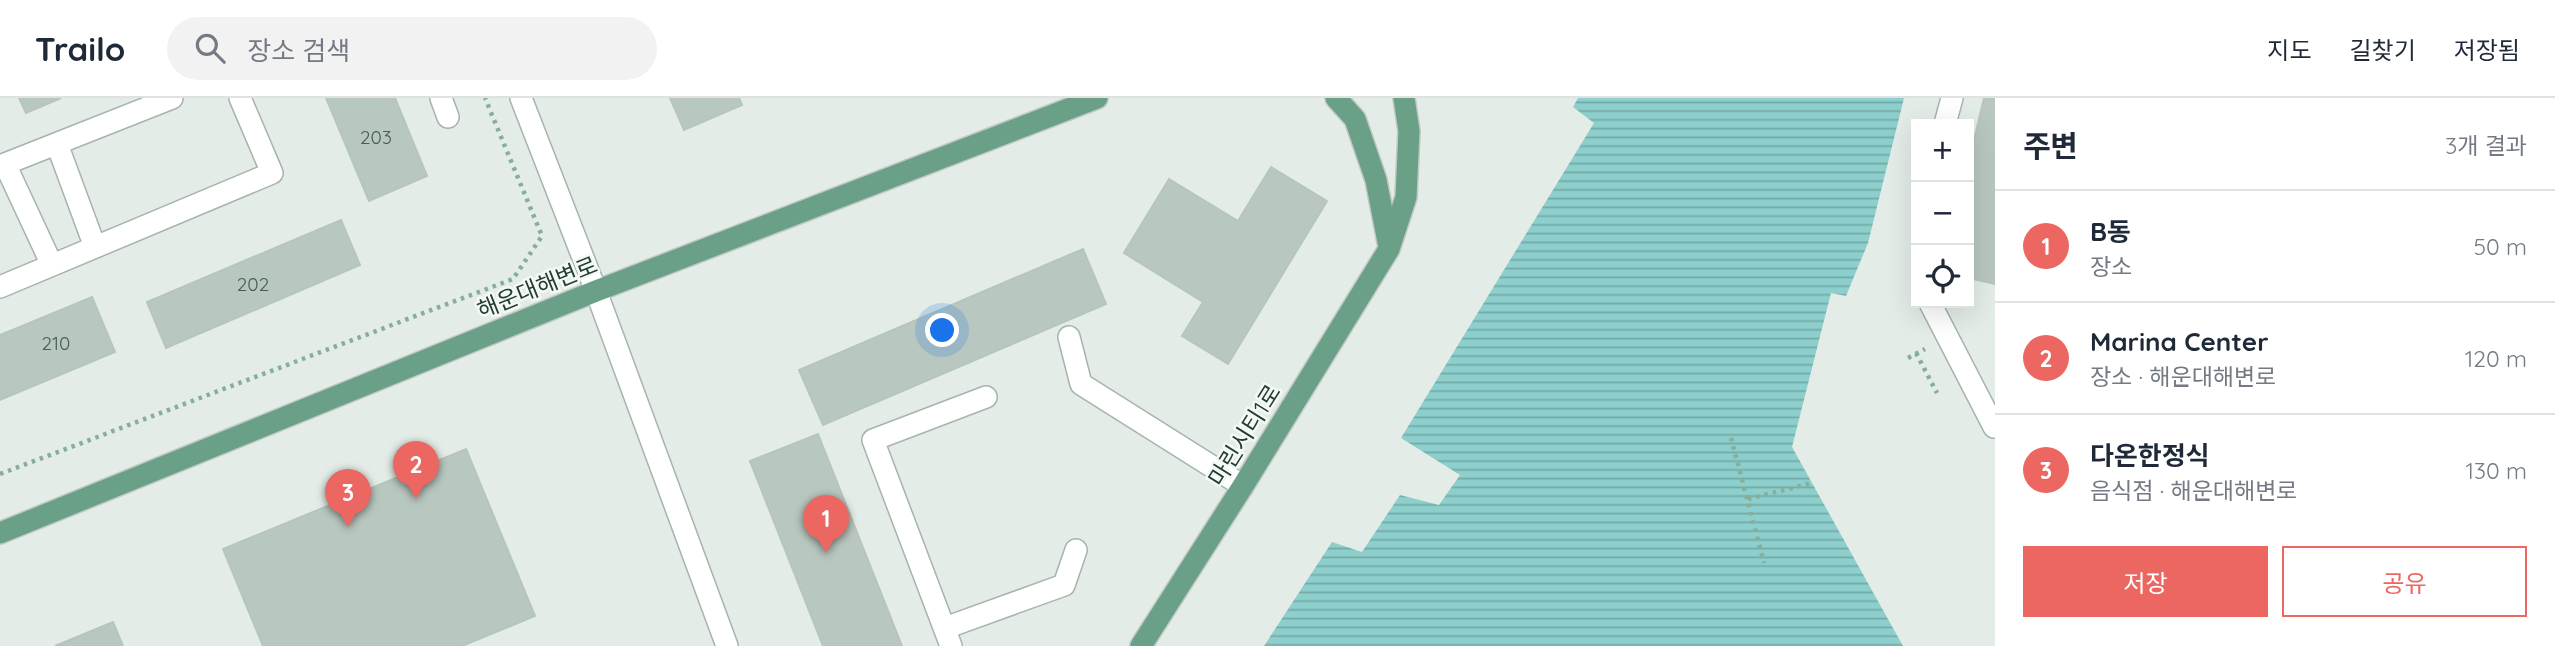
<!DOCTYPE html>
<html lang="ko">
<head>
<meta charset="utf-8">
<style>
	:root { --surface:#fff; --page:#f2f2f3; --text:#1f2937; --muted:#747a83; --line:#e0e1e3; --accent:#ec6761 }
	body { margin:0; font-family:Quicksand,"Noto Sans KR",sans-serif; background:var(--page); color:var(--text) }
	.controls { position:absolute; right:21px; top:21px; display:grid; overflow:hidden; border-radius:0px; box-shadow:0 7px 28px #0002 }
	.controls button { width:63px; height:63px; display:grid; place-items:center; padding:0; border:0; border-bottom:2px solid var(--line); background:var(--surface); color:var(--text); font:35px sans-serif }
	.you { position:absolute; left:943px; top:233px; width:24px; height:24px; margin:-18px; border:5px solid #fff; border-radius:50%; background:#1a73e8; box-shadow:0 0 0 10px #1a73e833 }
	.badge { display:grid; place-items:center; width:46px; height:46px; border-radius:50%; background:var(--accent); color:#fff; font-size:23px; font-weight:700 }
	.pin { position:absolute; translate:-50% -58px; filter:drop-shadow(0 2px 4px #0008) }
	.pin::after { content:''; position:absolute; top:37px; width:24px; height:21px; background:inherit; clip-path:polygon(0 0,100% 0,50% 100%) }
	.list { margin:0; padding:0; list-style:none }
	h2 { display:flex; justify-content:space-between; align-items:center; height:91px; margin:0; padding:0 28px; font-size:30px }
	h2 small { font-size:23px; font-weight:400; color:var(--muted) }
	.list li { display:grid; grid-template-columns:46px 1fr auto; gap:21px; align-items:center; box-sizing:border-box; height:112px; padding:0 28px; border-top:2px solid var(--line) }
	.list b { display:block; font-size:26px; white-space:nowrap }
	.list p { margin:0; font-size:23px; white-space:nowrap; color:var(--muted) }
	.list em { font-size:23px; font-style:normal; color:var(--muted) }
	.actions { display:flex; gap:14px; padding:21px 28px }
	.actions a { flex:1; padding:16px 0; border:2px solid var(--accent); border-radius:0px; text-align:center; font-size:24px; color:var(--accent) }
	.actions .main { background:var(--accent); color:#fff }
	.icon { flex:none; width:38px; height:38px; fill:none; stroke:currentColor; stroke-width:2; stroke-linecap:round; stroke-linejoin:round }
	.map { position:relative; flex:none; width:1995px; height:548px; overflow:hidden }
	header { display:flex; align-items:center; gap:42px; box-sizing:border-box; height:98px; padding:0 35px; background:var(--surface); border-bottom:2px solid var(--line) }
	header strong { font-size:33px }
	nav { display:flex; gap:38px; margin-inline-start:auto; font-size:24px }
	.search { width:490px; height:63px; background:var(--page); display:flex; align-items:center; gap:18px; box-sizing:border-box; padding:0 24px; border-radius:38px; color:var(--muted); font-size:26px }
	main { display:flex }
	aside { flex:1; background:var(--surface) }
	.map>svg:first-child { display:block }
	.water { fill:url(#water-rules) }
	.building { fill:#b8c7bf; stroke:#b6c6bc; stroke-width:2 }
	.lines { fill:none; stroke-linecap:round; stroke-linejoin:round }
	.minor-casing { stroke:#a6b4ac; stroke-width:24 }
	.major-casing { stroke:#c1c9c5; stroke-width:24 }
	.path { stroke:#85af99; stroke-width:4.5; stroke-dasharray:3.5 5; stroke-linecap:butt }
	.minor { stroke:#fff; stroke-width:21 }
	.major { stroke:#69a087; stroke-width:21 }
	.labels { text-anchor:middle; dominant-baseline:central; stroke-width:5; stroke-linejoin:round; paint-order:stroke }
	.number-label { font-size:19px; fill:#486054 }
	.street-label { font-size:23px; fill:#233d31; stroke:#f4f9f5 }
</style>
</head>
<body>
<header>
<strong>Trailo</strong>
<div class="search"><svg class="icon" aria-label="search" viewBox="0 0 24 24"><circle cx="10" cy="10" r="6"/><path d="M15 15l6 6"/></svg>장소 검색</div>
<nav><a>지도</a><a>길찾기</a><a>저장됨</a></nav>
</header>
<main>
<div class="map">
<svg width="1995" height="548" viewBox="0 0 1995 548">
	<defs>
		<pattern id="water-rules" width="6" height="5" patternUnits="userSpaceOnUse" patternTransform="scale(1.75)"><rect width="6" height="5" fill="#8dcfcc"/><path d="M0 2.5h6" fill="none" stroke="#73a9a6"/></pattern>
	</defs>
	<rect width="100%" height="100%" fill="#e3ece6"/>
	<!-- water -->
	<path class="water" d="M1578,0H1904L1868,145L1846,198L1831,195L1792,349L1903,548H1264L1332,444L1362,454L1400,397L1439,407L1460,377L1401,340L1594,25L1573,9Z"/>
	<!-- building -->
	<path class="building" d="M19,0H61L26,15Z
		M326,0H395L427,78L369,103Z
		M670,0H739L742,7L684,32Z
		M1984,0H1995V186L1969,180V63Z
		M1271,69L1327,103L1228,266L1182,238L1203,204L1124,155L1169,81L1238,123Z
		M341,122L360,167L166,250L147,204Z
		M1083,151L1106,206L823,327L799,272Z
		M92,199L115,254L0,302V237Z
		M818,336L902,548H823L750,363Z
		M466,351L535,518L462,548H263L223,451Z
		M113,524L123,548H55Z"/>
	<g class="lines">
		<!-- minor casing -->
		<g class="minor-casing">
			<path id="minor" d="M441,0L448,19
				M521,0L596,193L727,548
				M1945,26L1952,0
				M57,46L95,149
				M5,66L52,167
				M0,68L172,0
				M0,189L272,75L240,0
				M1930,205L1994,329
				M1069,239L1081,286L1243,388
				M945,530L1064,487L1076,452
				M951,548L873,342L986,299"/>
		</g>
		<!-- major casing -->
		<g class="major-casing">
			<path id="major" d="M1336,0L1355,21L1376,82L1389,149
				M0,435L596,193L1097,0
				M1141,548L1243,388L1389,151L1406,99L1409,33L1404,0"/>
		</g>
		<!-- path -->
		<path class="path" d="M1916,255L1937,295
			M1908,260L1925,251
			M1731,340L1764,465
			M0,376L513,181L542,138L485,0
			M1748,401L1812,385"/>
		<!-- minor -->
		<use href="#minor" class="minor"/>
		<!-- major -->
		<use href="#major" class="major"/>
	</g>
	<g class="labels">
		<!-- number labels -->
		<g class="number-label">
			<text x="376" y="39">203</text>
			<text x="253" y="186">202</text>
			<text x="56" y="245">210</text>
		</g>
		<!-- street labels -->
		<g class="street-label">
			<text transform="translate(537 189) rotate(-22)">해운대해변로</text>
			<text transform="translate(1244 337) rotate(-58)">마린시티1로</text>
		</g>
	</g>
</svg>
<div class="controls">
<button>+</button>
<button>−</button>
<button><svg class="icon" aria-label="locate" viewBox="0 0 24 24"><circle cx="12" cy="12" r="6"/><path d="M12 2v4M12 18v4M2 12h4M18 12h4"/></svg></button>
</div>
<div class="you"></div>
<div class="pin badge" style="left:826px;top:455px">1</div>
<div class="pin badge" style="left:416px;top:401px">2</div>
<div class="pin badge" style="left:348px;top:429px">3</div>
</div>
<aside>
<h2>주변<small>3개 결과</small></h2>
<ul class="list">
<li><span class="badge">1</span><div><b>B동</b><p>장소</p></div><em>50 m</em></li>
<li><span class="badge">2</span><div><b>Marina Center</b><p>장소 · 해운대해변로</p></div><em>120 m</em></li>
<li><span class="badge">3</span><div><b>다온한정식</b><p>음식점 · 해운대해변로</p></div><em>130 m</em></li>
</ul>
<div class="actions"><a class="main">저장</a><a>공유</a></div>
</aside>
</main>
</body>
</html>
